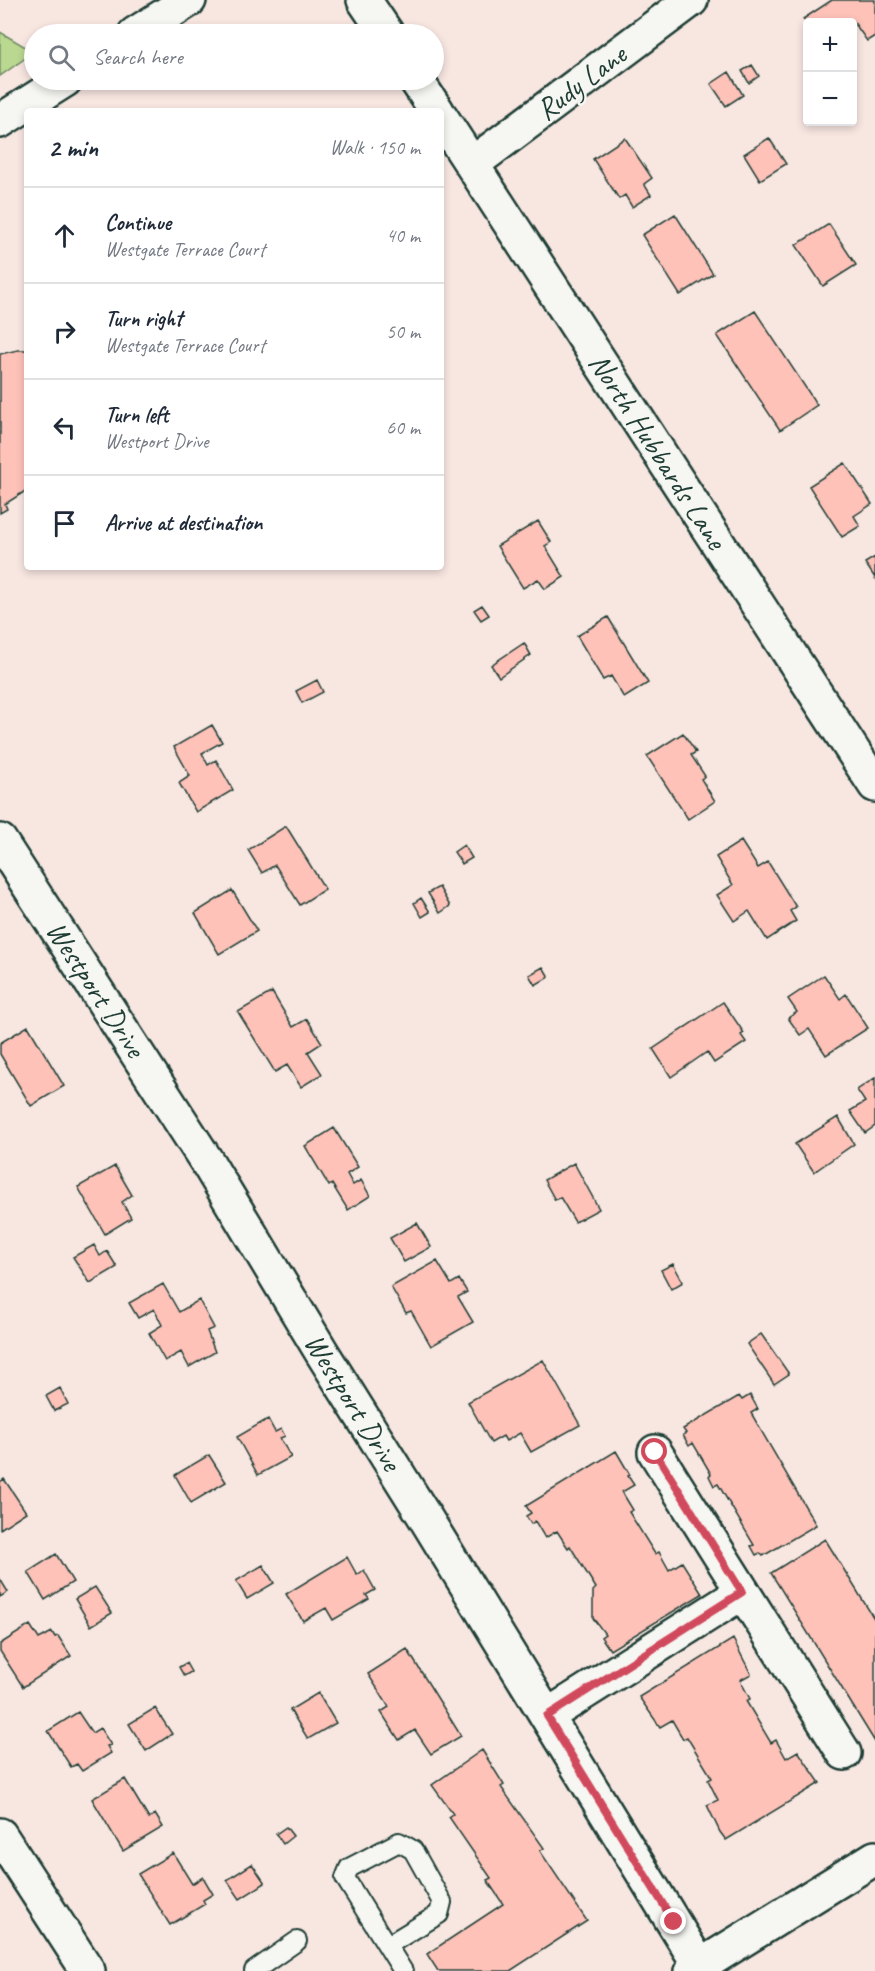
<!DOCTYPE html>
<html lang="en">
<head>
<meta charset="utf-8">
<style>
	:root { --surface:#fff; --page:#f2f2f3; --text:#1f2937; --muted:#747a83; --line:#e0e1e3 }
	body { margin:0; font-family:Caveat,sans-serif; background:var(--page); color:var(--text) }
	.controls { position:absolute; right:18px; top:18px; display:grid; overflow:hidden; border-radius:6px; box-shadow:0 3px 9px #0003 }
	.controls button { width:54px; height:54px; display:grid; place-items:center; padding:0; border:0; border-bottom:2px solid var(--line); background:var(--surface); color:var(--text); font:30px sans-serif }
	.stop { position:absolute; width:18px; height:18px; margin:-14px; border:4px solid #d1495b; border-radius:50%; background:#fff }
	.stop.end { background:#d1495b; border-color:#fff; box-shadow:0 2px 6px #0008 }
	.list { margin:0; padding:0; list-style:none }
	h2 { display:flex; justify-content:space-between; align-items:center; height:78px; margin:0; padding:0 24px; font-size:26px }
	h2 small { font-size:20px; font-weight:400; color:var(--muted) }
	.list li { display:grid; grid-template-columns:39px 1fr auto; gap:18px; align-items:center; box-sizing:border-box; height:96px; padding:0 24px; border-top:2px solid var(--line) }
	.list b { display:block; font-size:22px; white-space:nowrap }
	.list p { margin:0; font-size:20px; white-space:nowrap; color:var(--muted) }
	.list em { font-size:20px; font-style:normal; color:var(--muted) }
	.icon { flex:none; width:33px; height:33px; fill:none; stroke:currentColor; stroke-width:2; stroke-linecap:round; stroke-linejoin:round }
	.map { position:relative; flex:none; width:875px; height:1971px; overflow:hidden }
	.search { position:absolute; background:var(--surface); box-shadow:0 3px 9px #0003; left:24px; top:24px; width:420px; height:66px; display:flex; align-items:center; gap:15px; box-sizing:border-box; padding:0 21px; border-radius:33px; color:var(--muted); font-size:22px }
	.panel { position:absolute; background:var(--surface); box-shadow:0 3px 9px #0003; left:24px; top:108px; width:420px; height:462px; border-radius:6px }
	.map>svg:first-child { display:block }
	.green { fill:#bbd891; stroke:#6d8a62; stroke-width:1.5 }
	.building { fill:#fec2b9; stroke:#1f3d34; stroke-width:1.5 }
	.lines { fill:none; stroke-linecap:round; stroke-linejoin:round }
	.service-casing { stroke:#1f3d34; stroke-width:22 }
	.minor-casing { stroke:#1f3d34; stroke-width:38 }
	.secondary-casing { stroke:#1f3d34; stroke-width:38 }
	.service { stroke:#f6f6f2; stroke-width:18 }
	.minor { stroke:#f6f6f2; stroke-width:33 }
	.secondary { stroke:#f6f6f2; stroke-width:33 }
	.route { stroke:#d1495b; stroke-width:8 }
	.labels { text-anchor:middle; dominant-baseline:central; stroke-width:5; stroke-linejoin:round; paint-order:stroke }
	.street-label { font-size:30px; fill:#1f3d34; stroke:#f6f6f2 }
</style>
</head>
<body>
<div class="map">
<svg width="875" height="1971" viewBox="0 0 875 1971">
	<rect width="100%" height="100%" fill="#f8e6e1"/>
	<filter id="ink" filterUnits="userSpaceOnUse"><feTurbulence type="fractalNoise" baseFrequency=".0167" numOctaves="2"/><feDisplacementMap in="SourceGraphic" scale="12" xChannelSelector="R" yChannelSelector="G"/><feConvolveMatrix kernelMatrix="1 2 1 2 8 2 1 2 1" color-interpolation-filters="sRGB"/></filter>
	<g filter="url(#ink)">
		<!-- green -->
		<path class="green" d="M0,32L34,52L0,76Z"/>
		<!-- building -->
		<path class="building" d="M832,0H875V36L867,41L853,21L851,22H808V25L803,19Z
			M752,65L759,76L749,83L742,71Z
			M729,72L743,95L726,106L711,84Z
			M625,138L652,178L644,184L651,195L632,207L625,195L619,199L593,159Z
			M769,138L786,164L760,180L744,154Z
			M675,214L713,274L680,295L642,235Z
			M829,224L856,265L823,286L796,245Z
			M755,311L817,405L780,430L717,335Z
			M18,350H27V490L5,504L7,509L0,513V354Z
			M845,463L872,504L854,516L860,526L842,537L809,486Z
			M538,521L551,542L545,546L564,577L545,589L538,579L523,588L497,546Z
			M875,557V578L865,563Z
			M482,605L489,615L481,620L474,610Z
			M608,617L648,683L624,698L611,676L603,680L577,636Z
			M524,643L531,655L499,677L491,665Z
			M317,680L323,692L302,703L296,691Z
			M212,725L222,742L202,753L208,765L216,760L233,790L196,812L179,783L190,776L174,747Z
			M683,733L696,752L691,755L705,776L701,779L715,801L688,819L647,756Z
			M286,826L325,889L300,905L275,865L262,873L248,850Z
			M741,841L758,868L768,862L796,907L790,911L796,921L767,940L749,911L734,921L717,895L733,885L716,857Z
			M464,845L472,858L462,864L454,852Z
			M439,887L450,906L440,913L428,893Z
			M232,890L257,931L219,954L195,913Z
			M421,898L430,912L422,917L414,903Z
			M543,967L549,977L535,985L529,975Z
			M824,975L840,999L846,994L868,1028L826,1055L809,1029L800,1035L788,1018L797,1012L788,999Z
			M272,992L293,1027L307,1019L322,1043L308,1052L322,1074L301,1087L287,1065L275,1072L238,1012Z
			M723,1002L744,1033L741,1035L746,1042L714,1063L707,1052L671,1077L653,1049Z
			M28,1026L64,1086L31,1106L0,1054V1043Z
			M875,1078V1126L865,1133L850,1111L865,1102L857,1090Z
			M838,1117L854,1144L814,1172L795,1144Z
			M334,1128L358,1167L347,1174L353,1185L361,1180L370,1196L348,1210L332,1184L329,1186L305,1146Z
			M574,1163L599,1209L575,1222L560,1197L555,1200L544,1180Z
			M115,1166L132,1195L122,1202L131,1218L105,1234L78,1187Z
			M417,1223L431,1247L404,1262L390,1238Z
			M94,1245L100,1256L107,1251L117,1267L90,1283L73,1257Z
			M437,1261L451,1284L459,1279L467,1292L458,1297L473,1322L431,1346L411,1311L406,1313L391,1287Z
			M673,1264L683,1282L671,1289L661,1270Z
			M163,1284L179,1312L199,1300L214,1328L207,1331L215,1352L189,1367L181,1352L165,1361L149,1333L162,1325L154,1309L138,1318L129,1303Z
			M761,1334L789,1374L774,1384L747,1344Z
			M543,1360L580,1425L531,1452L520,1433L506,1441L503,1436L491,1443L468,1402Z
			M60,1388L68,1404L54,1411L46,1396Z
			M750,1395L758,1409L751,1413L816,1525L763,1556L760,1553L756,1555L751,1546L754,1545L718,1484L714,1486L709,1476L711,1474L693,1443L689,1446L683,1435L686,1433L683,1429L739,1396L742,1400Z
			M268,1419L275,1432L281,1429L285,1436L280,1438L291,1457L258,1475L237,1437Z
			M616,1451L630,1475L628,1476L634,1485L622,1492L633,1510L629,1512L655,1554L659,1552L669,1570L682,1562L702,1594L610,1650L601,1637L605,1634L593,1618V1591L596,1588L570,1546L568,1548L557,1531L545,1538L535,1521L531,1524L526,1516L531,1513L526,1506Z
			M209,1455L226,1482L191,1503L175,1475Z
			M4,1479L26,1512L0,1529V1482Z
			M825,1539L875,1620V1742L771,1573Z
			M56,1554L73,1582L45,1600L28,1572Z
			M347,1557L357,1575L364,1570L375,1590L366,1595L369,1599L333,1620L326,1608L303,1621L286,1594Z
			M263,1565L274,1583L247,1599L236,1581Z
			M0,1579L8,1592L0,1597Z
			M95,1587L112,1613L91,1626L75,1599Z
			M30,1625L39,1639L52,1632L55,1637L58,1636L71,1656L23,1687L0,1651V1644Z
			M733,1639L751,1674L740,1680L750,1699L746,1701L771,1743L776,1740L786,1758L798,1751L820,1783L726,1840L720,1832L707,1805L718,1800L708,1780L712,1778L687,1737L683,1739L672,1720L660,1727L639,1697Z
			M407,1649L461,1736L431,1754L415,1730L399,1740L381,1712L389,1707L368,1674Z
			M186,1663L191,1672L184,1676L179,1667Z
			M318,1693L336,1723L308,1739L290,1710Z
			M155,1708L172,1734L146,1751L129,1724Z
			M78,1712L92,1733L100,1728L111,1745L107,1746L111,1753L82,1771L77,1764L71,1767L48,1731Z
			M482,1750L504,1785L501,1787L544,1848L540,1851L587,1921L510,1971H438L427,1954L503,1904L487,1880L491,1878L449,1817L453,1814L432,1785Z
			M125,1779L149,1819L155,1814L163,1827L123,1851L92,1799Z
			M286,1827L293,1836L283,1844L276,1834Z
			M173,1853L192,1884L203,1877L213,1894L203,1900L205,1904L170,1925L138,1874Z
			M252,1864L265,1883L240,1899L227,1880Z"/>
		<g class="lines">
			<!-- service casing -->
			<g class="service-casing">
				<path id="service" d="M388,1945L439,1914L442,1902L413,1850L399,1842L349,1868L345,1878L403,1971
					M254,1971L297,1941"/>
			</g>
			<!-- minor casing -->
			<g class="minor-casing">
				<path id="minor" d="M364,0L387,34
					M135,34L189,0
					M416,80L437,111
					M441,117L875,785
					M0,121L65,80
					M472,164L691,0
					M0,841L209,1165L321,1351L423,1514L700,1966
					M655,1452L844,1753
					M547,1716L743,1592
					M0,1835L88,1971"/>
			</g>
			<!-- secondary casing -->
			<g class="secondary-casing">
				<path id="secondary" d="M692,1971L875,1858"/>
			</g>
			<!-- service -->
			<use href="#service" class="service"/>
			<!-- minor -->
			<use href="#minor" class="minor"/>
			<!-- secondary -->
			<use href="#secondary" class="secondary"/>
		</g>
	</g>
	<g class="lines" filter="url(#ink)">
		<!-- route -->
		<path class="route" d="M655,1452L742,1592L547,1716L674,1922"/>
	</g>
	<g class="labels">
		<!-- street labels -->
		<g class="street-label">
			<text transform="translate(581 82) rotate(-37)">Rudy Lane</text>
			<text transform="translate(658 451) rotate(57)">North Hubbards Lane</text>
			<text transform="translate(96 989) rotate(57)">Westport Drive</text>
			<text transform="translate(353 1402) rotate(58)">Westport Drive</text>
		</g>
	</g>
</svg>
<div class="controls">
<button>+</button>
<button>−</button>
</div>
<div class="stop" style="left:655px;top:1452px"></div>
<div class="stop end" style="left:674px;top:1922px"></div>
<div class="search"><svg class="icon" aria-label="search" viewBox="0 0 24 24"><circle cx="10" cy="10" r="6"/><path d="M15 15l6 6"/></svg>Search here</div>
<section class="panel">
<h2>2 min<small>Walk · 150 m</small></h2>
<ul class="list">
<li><svg class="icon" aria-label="ahead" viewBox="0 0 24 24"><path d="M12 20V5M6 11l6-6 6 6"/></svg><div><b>Continue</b><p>Westgate Terrace Court</p></div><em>40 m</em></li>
<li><svg class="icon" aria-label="right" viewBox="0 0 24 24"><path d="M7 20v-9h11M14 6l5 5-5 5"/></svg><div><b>Turn right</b><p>Westgate Terrace Court</p></div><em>50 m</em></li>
<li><svg class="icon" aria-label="left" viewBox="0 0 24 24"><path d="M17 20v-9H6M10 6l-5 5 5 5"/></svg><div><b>Turn left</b><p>Westport Drive</p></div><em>60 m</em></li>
<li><svg class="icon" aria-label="arrive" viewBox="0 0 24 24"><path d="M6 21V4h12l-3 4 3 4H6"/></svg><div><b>Arrive at destination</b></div></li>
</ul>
</section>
</div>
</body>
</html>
